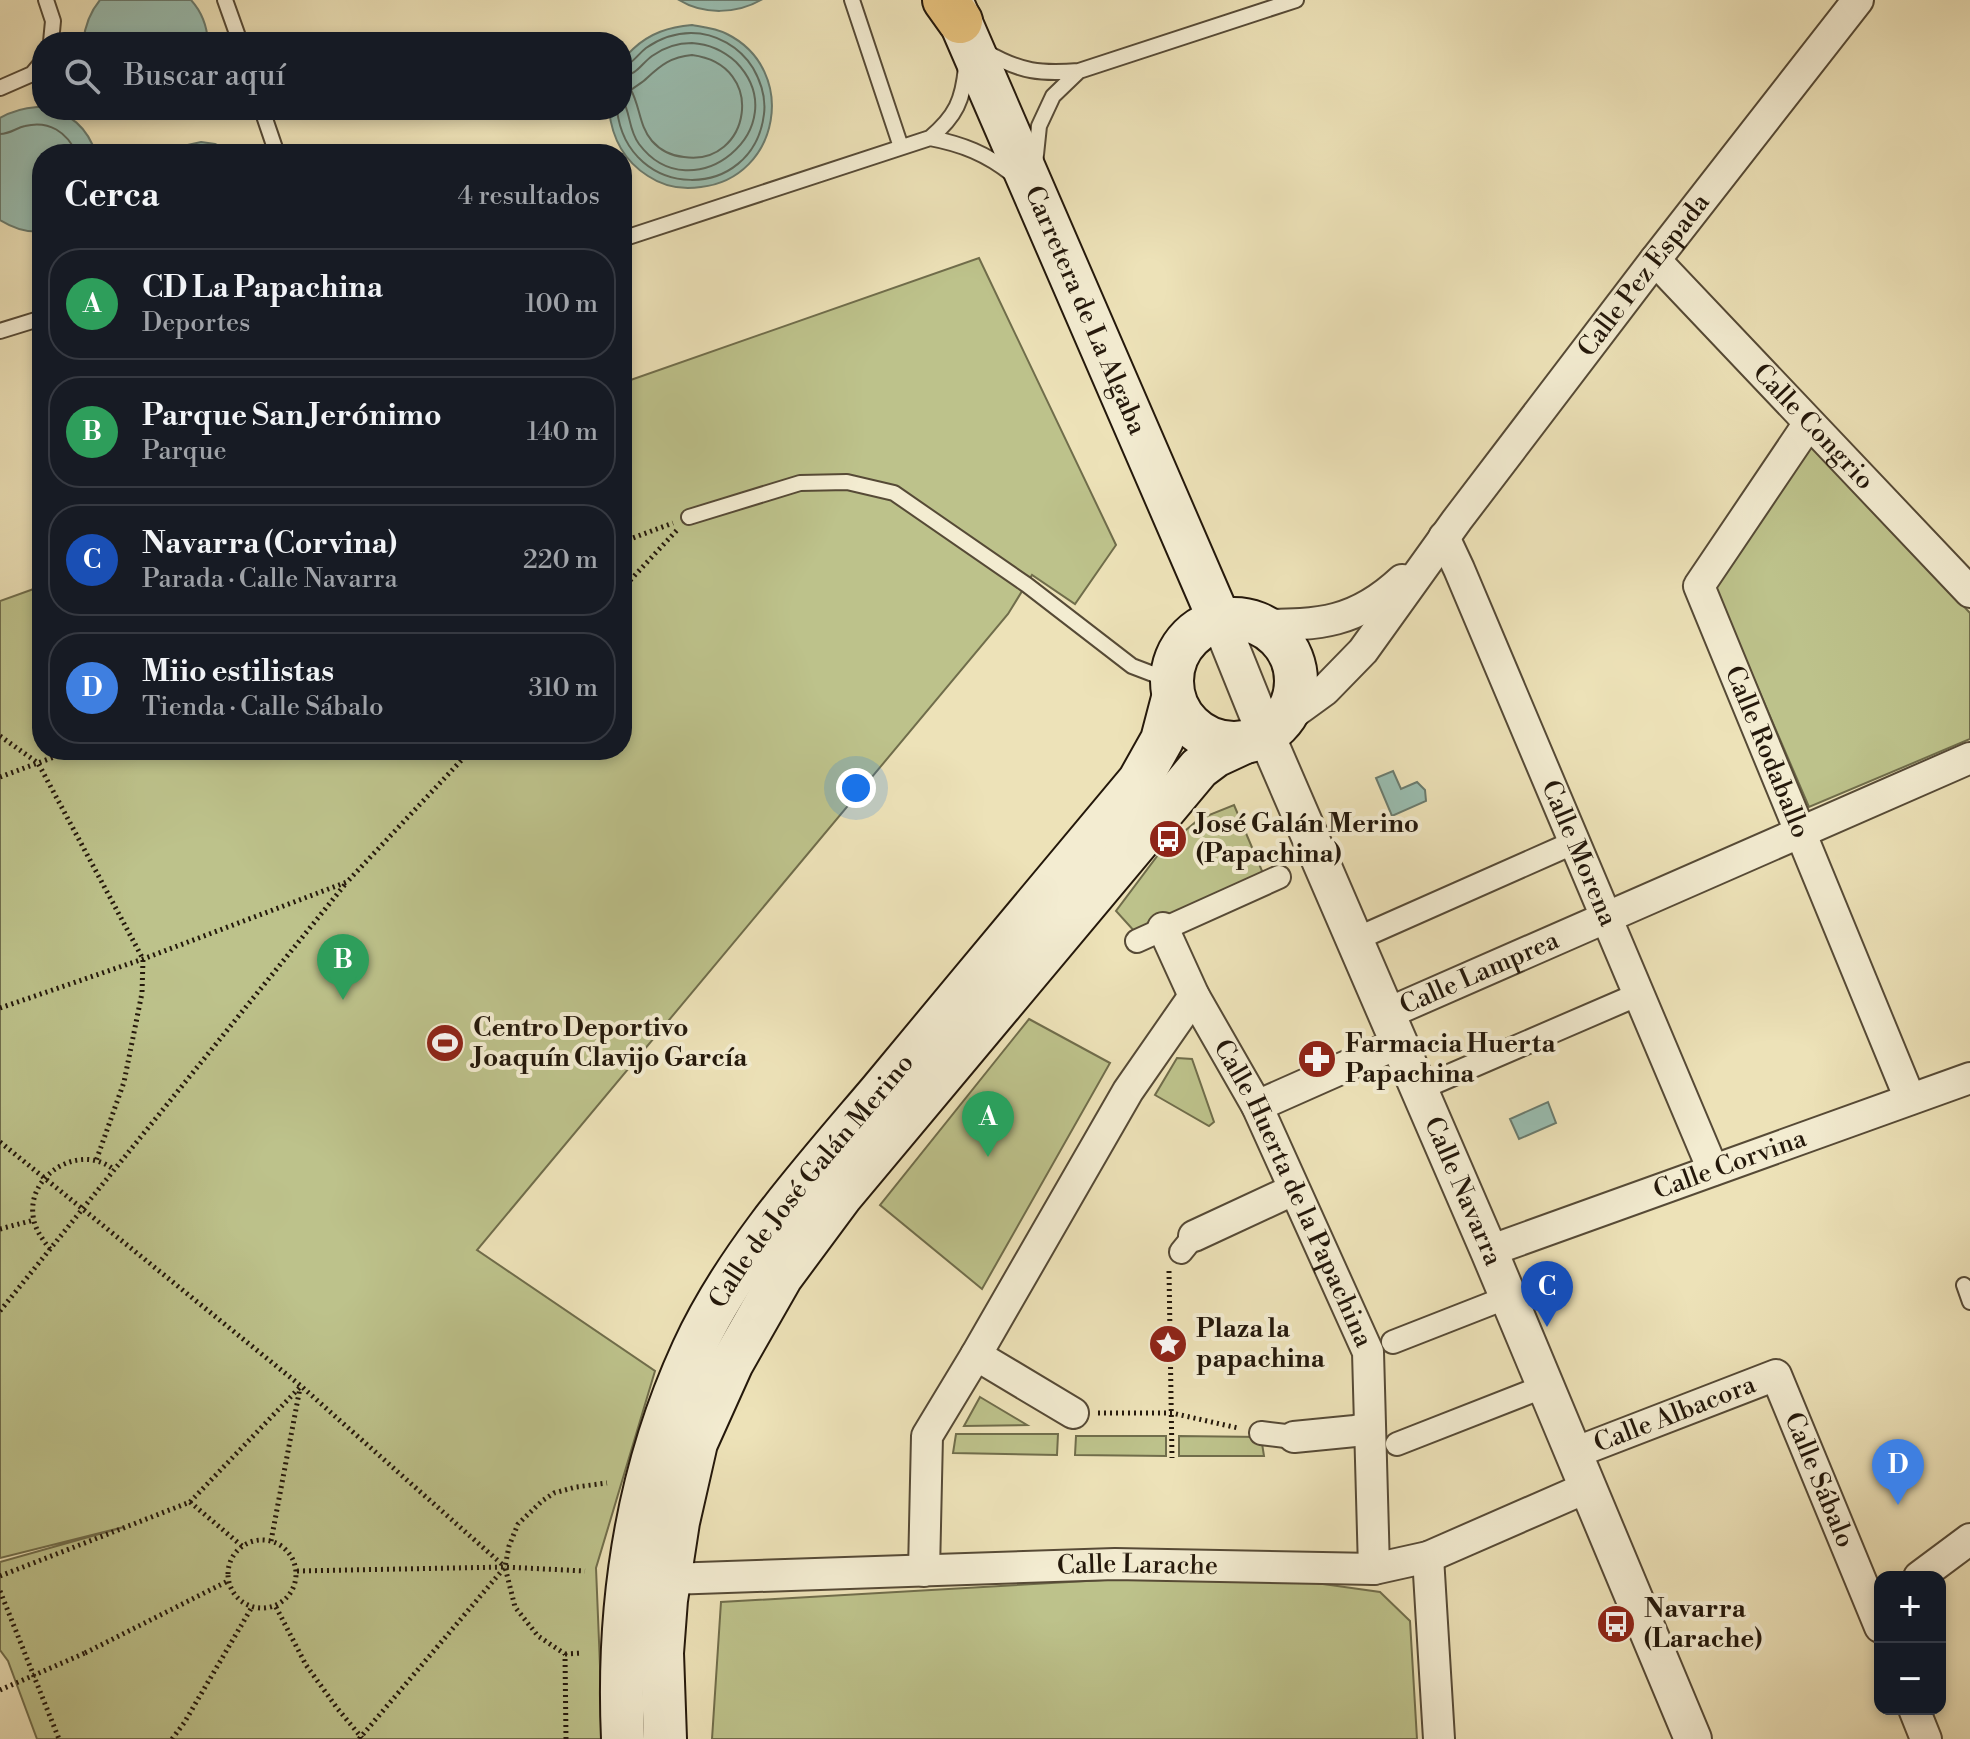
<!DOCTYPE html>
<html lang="es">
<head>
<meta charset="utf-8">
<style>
	:root { --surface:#171b24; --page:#242831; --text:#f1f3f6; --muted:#9ea1a6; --line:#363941; --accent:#c59692 }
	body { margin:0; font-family:"Libre Bodoni",serif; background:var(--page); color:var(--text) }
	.controls { position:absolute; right:24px; bottom:24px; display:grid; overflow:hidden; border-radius:16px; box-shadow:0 4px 12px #0003 }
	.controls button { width:72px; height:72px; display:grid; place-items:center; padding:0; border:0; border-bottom:2px solid var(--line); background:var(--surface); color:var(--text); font:40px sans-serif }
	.you { position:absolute; left:856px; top:788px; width:28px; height:28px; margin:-20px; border:6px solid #fff; border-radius:50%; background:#1a73e8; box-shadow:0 0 0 12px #1a73e833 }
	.badge { display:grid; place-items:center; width:52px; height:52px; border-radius:50%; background:var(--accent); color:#fff; font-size:26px; font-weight:700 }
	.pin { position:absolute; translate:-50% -66px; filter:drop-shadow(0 2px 4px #0008) }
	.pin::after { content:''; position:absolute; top:42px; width:28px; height:24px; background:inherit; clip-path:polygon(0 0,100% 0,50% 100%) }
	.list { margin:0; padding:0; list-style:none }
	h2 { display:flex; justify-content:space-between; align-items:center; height:104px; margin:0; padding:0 32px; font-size:34px }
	h2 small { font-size:26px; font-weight:400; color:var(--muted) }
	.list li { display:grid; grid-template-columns:52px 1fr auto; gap:24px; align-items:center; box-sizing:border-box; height:112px; margin:0 16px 16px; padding:0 16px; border:2px solid var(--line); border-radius:32px }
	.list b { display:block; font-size:30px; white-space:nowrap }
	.list p { margin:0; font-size:26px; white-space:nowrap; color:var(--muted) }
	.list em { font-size:26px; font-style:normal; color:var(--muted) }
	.icon { flex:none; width:44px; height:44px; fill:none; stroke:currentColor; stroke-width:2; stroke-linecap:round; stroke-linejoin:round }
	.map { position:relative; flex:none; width:1970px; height:1739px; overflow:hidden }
	.search { position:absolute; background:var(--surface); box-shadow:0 4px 12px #0003; left:32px; top:32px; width:600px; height:88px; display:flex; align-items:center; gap:20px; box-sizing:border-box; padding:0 28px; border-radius:32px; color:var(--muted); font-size:30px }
	.panel { position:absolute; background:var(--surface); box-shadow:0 4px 12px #0003; left:32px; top:144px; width:600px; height:616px; border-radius:32px }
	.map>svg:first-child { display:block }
	.green { fill:#bdc28b; stroke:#706d4b; stroke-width:2 }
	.water { fill:#99bdb0; stroke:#6a7b6e; stroke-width:2 }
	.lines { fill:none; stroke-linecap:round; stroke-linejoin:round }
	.shore { stroke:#5e6a5e; stroke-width:2 }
	.service-casing { stroke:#564a36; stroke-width:18 }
	.pedestrian-casing { stroke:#564a36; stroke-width:26 }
	.minor-casing { stroke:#564a36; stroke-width:34 }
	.tertiary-casing { stroke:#564a36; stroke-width:40 }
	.secondary-casing { stroke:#24180b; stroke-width:46 }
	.trunk-casing { stroke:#24180b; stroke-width:48 }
	.path { stroke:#24180b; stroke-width:5; stroke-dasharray:2 4; stroke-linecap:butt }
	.service { stroke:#f3ecd1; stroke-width:14 }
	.pedestrian { stroke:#f3ecd1; stroke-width:22 }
	.minor { stroke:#f3ecd1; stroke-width:30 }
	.tertiary { stroke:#f3ecd1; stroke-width:36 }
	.secondary { stroke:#f3ecd1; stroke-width:42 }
	.trunk { stroke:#e6c17c; stroke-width:44 }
	.path-bridge { stroke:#24180b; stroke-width:5; stroke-dasharray:2 4; stroke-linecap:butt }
	.labels { text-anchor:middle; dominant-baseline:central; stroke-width:8; stroke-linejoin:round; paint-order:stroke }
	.street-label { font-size:26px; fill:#24180b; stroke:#f3ecd1 }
	.poi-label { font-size:26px; font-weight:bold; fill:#24180b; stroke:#f3ecd1; text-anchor:start }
</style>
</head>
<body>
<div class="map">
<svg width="1970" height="1739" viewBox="0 0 1970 1739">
	<rect width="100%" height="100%" fill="#ede2b8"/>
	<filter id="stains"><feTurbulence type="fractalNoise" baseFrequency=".0025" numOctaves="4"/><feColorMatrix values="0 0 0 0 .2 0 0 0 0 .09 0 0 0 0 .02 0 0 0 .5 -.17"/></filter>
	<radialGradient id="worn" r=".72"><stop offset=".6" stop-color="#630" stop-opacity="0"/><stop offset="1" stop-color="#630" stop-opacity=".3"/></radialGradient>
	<!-- green -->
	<path class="green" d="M979,258L1116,545L1075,604L1032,575L1008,614L477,1250L655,1371L596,1568L603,1739H37L8,1661L0,1650V1562L124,1527L0,1558V601L42,586V750H622V383Z
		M1810,442L1970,613V739L1809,807L1715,588Z
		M1234,805L1265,878L1136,933L1116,911L1161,851L1199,819Z
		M1029,1019L1110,1063L982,1289L880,1205Z
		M1177,1058L1192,1059L1214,1122L1209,1126L1155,1095Z
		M980,1397L1027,1425L964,1426Z
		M956,1434H1058L1057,1455L953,1453Z
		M1076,1436H1166V1456L1075,1455Z
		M1179,1436L1261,1437L1264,1456H1179Z
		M1122,1579L1316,1583L1380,1592L1410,1621L1417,1739H712L721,1602Z"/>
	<!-- water -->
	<path class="water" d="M100,0H191C202,12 207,26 208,42H83C85,26 89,13 100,0Z
		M679,0H761C737,14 703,15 679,0Z
		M692,25C704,27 716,28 727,34C799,70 780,178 701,187C682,190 663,186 648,176C624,161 612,138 609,110H622C622,96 619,78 622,64C623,58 629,53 633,49C650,33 669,27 692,25Z
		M37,107H42V110C70,110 88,129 96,154H42V231C27,233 13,228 0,220V118C12,111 23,108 37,107Z
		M201,142L215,144L236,154H164L174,148Z
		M1393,771L1401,789L1417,782L1425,790L1426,801L1392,816L1376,778Z
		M1548,1102L1556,1123L1519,1139L1510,1119Z"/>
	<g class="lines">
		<!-- shore -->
		<path class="shore" d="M692,55C769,65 750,167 684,157C672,156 660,150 652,141C639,126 640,106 631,90C636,86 642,83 647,78C661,65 671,57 692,55Z
			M622,76C637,75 641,64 652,56C663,48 678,43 692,43C708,44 724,51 736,62C799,127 692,215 639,144C628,129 631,113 622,99
			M617,110C628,202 753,203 764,114C766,98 761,82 753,68C740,47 716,33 691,33C675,33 659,39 646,48C637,55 633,64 622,66
			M0,134C10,134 16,128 25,126C49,120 67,132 77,154"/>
		<!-- service casing -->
		<g class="service-casing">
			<path id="service" d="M46,0L53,21L51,42
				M225,0L240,42
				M852,0L901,147
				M986,52C1021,72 1040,74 1079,71L1296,0
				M0,88L32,74L42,62
				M262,110L277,154
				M930,138C962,144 987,154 1012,174
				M1035,164L1039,126L1053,96L1079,71
				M622,239L930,138C956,116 963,100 966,67
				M0,331L42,318
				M689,517L800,483L847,482L894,493L1027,585L1132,666L1153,674L1171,677
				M1964,1285L1970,1302"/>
		</g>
		<!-- pedestrian casing -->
		<g class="pedestrian-casing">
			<path id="pedestrian" d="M1354,940L1575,842
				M1137,941L1279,877
				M1419,1089L1639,994
				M1181,1252L1194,1236
				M1393,1342L1508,1297
				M1261,1433L1294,1437
				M1397,1444L1545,1386"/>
		</g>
		<!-- minor casing -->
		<g class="minor-casing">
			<g id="minor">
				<path id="s1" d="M1655,260L1970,592"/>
				<path id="s2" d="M1809,423L1699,586L1910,1099"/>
				<path id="s3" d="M1444,537L1459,569L1713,1170"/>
				<path d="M1260,625C1320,625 1356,623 1402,580"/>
				<path id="s4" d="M1281,722L1325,690L1363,651L1457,520L1655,260L1858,0"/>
				<path id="s5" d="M1163,928L1194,996L1257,1106L1368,1352L1374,1569"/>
				<path id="s6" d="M1386,1014L1970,758"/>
				<path d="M1257,1106L1399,1043"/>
				<path d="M1194,1236L1293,1190"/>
				<path id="s7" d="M1489,1251L1970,1078"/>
				<path d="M976,1355L1073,1413"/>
				<path d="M1294,1437L1355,1431L1369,1428"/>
				<path id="s8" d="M1574,1453L1776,1375L1880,1627"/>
				<path d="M1428,1557L1439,1739"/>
				<path d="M924,1571L927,1436L976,1355L1128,1091L1194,996"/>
				<path id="s9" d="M650,1576L669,1579L1115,1564L1374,1569L1428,1557L1588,1487"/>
				<path d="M1919,1577L1970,1539"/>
				<path d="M1914,1709L1926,1739"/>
			</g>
		</g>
		<!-- tertiary casing -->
		<g class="tertiary-casing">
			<g id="tertiary">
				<path id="s10" d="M1220,621L1266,735L1489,1251L1693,1739"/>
			</g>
		</g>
		<!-- secondary casing -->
		<g class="secondary-casing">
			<g id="secondary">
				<path id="s11" d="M951,0L1220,621"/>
				<circle cx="1234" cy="681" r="62"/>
				<path id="s12" d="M623,1739C617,1606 637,1472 693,1350C736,1256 813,1171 880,1092C966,988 1052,885 1139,781L1162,740L1173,698"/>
				<path d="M665,1739L662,1653L666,1600L678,1522L696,1443L732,1363L781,1277L841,1196L1199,768L1215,756L1243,743"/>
			</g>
		</g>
		<!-- trunk casing -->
		<g class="trunk-casing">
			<path id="trunk" d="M945,0L960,21"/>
		</g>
		<!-- path -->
		<path class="path" d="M622,542L673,523
			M622,589L678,529
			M0,736L38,763L143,959L142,993L124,1082L96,1161
			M0,777L73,750
			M0,1008L143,959L347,882L471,750
			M0,1142L301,1386L505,1567
			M0,1229L34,1220
			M50,1249C42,1239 34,1228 33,1215C28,1174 80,1143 113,1169
			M1169,1271L1172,1458
			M0,1311L347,882
			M1098,1413H1172L1238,1428
			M190,1502L242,1546
			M228 1574a34 34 0 1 1 68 0a34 34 0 1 1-68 0Z
			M271,1541L300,1388
			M297,1571L505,1567L585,1571
			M0,1576L190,1502L301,1386
			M0,1591L59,1739
			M276,1607L306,1665L337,1708L362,1738
			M85,1653L228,1581
			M565,1654L583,1653
			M172,1739L184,1723L252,1607
			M359,1739L505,1567
			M566,1739L565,1654L538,1636L515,1607L505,1567L509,1546L518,1524L542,1501L554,1493L576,1487L607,1483"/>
		<!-- service -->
		<use href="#service" class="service"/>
		<!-- pedestrian -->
		<use href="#pedestrian" class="pedestrian"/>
		<!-- minor -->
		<use href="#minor" class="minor"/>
		<!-- tertiary -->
		<use href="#tertiary" class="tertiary"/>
		<!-- secondary -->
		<use href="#secondary" class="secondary"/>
		<!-- trunk -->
		<use href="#trunk" class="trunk"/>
		<!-- path-bridge -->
		<path class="path-bridge" d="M0,1690L85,1653"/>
	</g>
	<!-- icons -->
	<defs>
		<g id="bus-disc" transform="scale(2)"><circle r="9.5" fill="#8f2418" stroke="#f3ecd1"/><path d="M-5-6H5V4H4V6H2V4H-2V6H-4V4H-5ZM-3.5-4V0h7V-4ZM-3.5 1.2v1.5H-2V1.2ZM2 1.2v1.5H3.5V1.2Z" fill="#fff"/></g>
		<g id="stadium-disc" transform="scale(2)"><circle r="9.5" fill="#8f2418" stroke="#f3ecd1"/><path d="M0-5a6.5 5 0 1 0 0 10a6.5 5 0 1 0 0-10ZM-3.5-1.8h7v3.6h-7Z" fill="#fff"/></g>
		<g id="pharmacy-disc" transform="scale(2)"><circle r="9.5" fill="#8f2418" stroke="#f3ecd1"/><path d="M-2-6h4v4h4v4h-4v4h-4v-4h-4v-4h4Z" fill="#fff"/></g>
		<g id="sight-disc" transform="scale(2)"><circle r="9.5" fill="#8f2418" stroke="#f3ecd1"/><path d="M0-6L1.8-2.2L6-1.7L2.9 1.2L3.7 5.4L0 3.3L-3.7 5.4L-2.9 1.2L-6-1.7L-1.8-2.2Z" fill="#fff"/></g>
	</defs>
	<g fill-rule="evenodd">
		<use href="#bus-disc" x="1168" y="839"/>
		<use href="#stadium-disc" x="445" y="1043"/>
		<use href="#pharmacy-disc" x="1317" y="1059"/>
		<use href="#sight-disc" x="1168" y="1344"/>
		<use href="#bus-disc" x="1616" y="1624"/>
	</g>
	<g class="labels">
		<!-- street labels -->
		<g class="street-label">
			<text stroke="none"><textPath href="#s4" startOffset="578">Calle Pez Espada</textPath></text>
			<text stroke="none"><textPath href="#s11" startOffset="338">Carretera de La Algaba</textPath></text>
			<text stroke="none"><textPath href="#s1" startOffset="230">Calle Congrio</textPath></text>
			<text stroke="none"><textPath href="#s2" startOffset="376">Calle Rodaballo</textPath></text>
			<text stroke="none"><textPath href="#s3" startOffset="344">Calle Morena</textPath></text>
			<text stroke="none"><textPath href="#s6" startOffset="102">Calle Lamprea</textPath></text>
			<text stroke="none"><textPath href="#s7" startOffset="256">Calle Corvina</textPath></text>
			<text stroke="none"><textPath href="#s12" startOffset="606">Calle de José Galán Merino</textPath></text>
			<text stroke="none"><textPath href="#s10" startOffset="620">Calle Navarra</textPath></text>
			<text stroke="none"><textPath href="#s5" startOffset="296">Calle Huerta de la Papachina</textPath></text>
			<text stroke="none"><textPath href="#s8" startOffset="108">Calle Albacora</textPath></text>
			<text stroke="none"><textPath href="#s8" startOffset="330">Calle Sábalo</textPath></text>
			<text stroke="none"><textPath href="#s9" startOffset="488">Calle Larache</textPath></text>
		</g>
		<!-- poi labels -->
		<g class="poi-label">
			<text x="1196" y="824">José Galán Merino<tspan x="1196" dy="30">(Papachina)</tspan></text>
			<text x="473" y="1028">Centro Deportivo<tspan x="473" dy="30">Joaquín Clavijo García</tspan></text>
			<text x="1345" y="1044">Farmacia Huerta<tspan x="1345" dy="30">Papachina</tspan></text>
			<text x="1196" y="1329">Plaza la<tspan x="1196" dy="30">papachina</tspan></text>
			<text x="1644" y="1609">Navarra<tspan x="1644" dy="30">(Larache)</tspan></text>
		</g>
	</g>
	<rect width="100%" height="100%" filter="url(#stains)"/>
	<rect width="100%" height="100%" fill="url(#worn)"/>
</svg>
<div class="controls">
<button>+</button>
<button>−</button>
</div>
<div class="you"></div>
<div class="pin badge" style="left:988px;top:1157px;background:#2e9e5b">A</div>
<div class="pin badge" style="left:343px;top:1000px;background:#2e9e5b">B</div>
<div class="pin badge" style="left:1547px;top:1327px;background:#1a4fb4">C</div>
<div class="pin badge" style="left:1898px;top:1505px;background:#3f7fe0">D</div>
<div class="search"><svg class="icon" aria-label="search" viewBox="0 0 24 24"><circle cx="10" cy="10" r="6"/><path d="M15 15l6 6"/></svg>Buscar aquí</div>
<section class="panel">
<h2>Cerca<small>4 resultados</small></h2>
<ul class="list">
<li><span class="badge" style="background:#2e9e5b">A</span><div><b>CD La Papachina</b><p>Deportes</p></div><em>100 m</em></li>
<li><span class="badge" style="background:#2e9e5b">B</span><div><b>Parque San Jerónimo</b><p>Parque</p></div><em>140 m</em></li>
<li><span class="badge" style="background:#1a4fb4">C</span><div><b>Navarra (Corvina)</b><p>Parada · Calle Navarra</p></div><em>220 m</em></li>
<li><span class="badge" style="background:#3f7fe0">D</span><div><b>Miio estilistas</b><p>Tienda · Calle Sábalo</p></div><em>310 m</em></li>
</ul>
</section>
</div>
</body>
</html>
